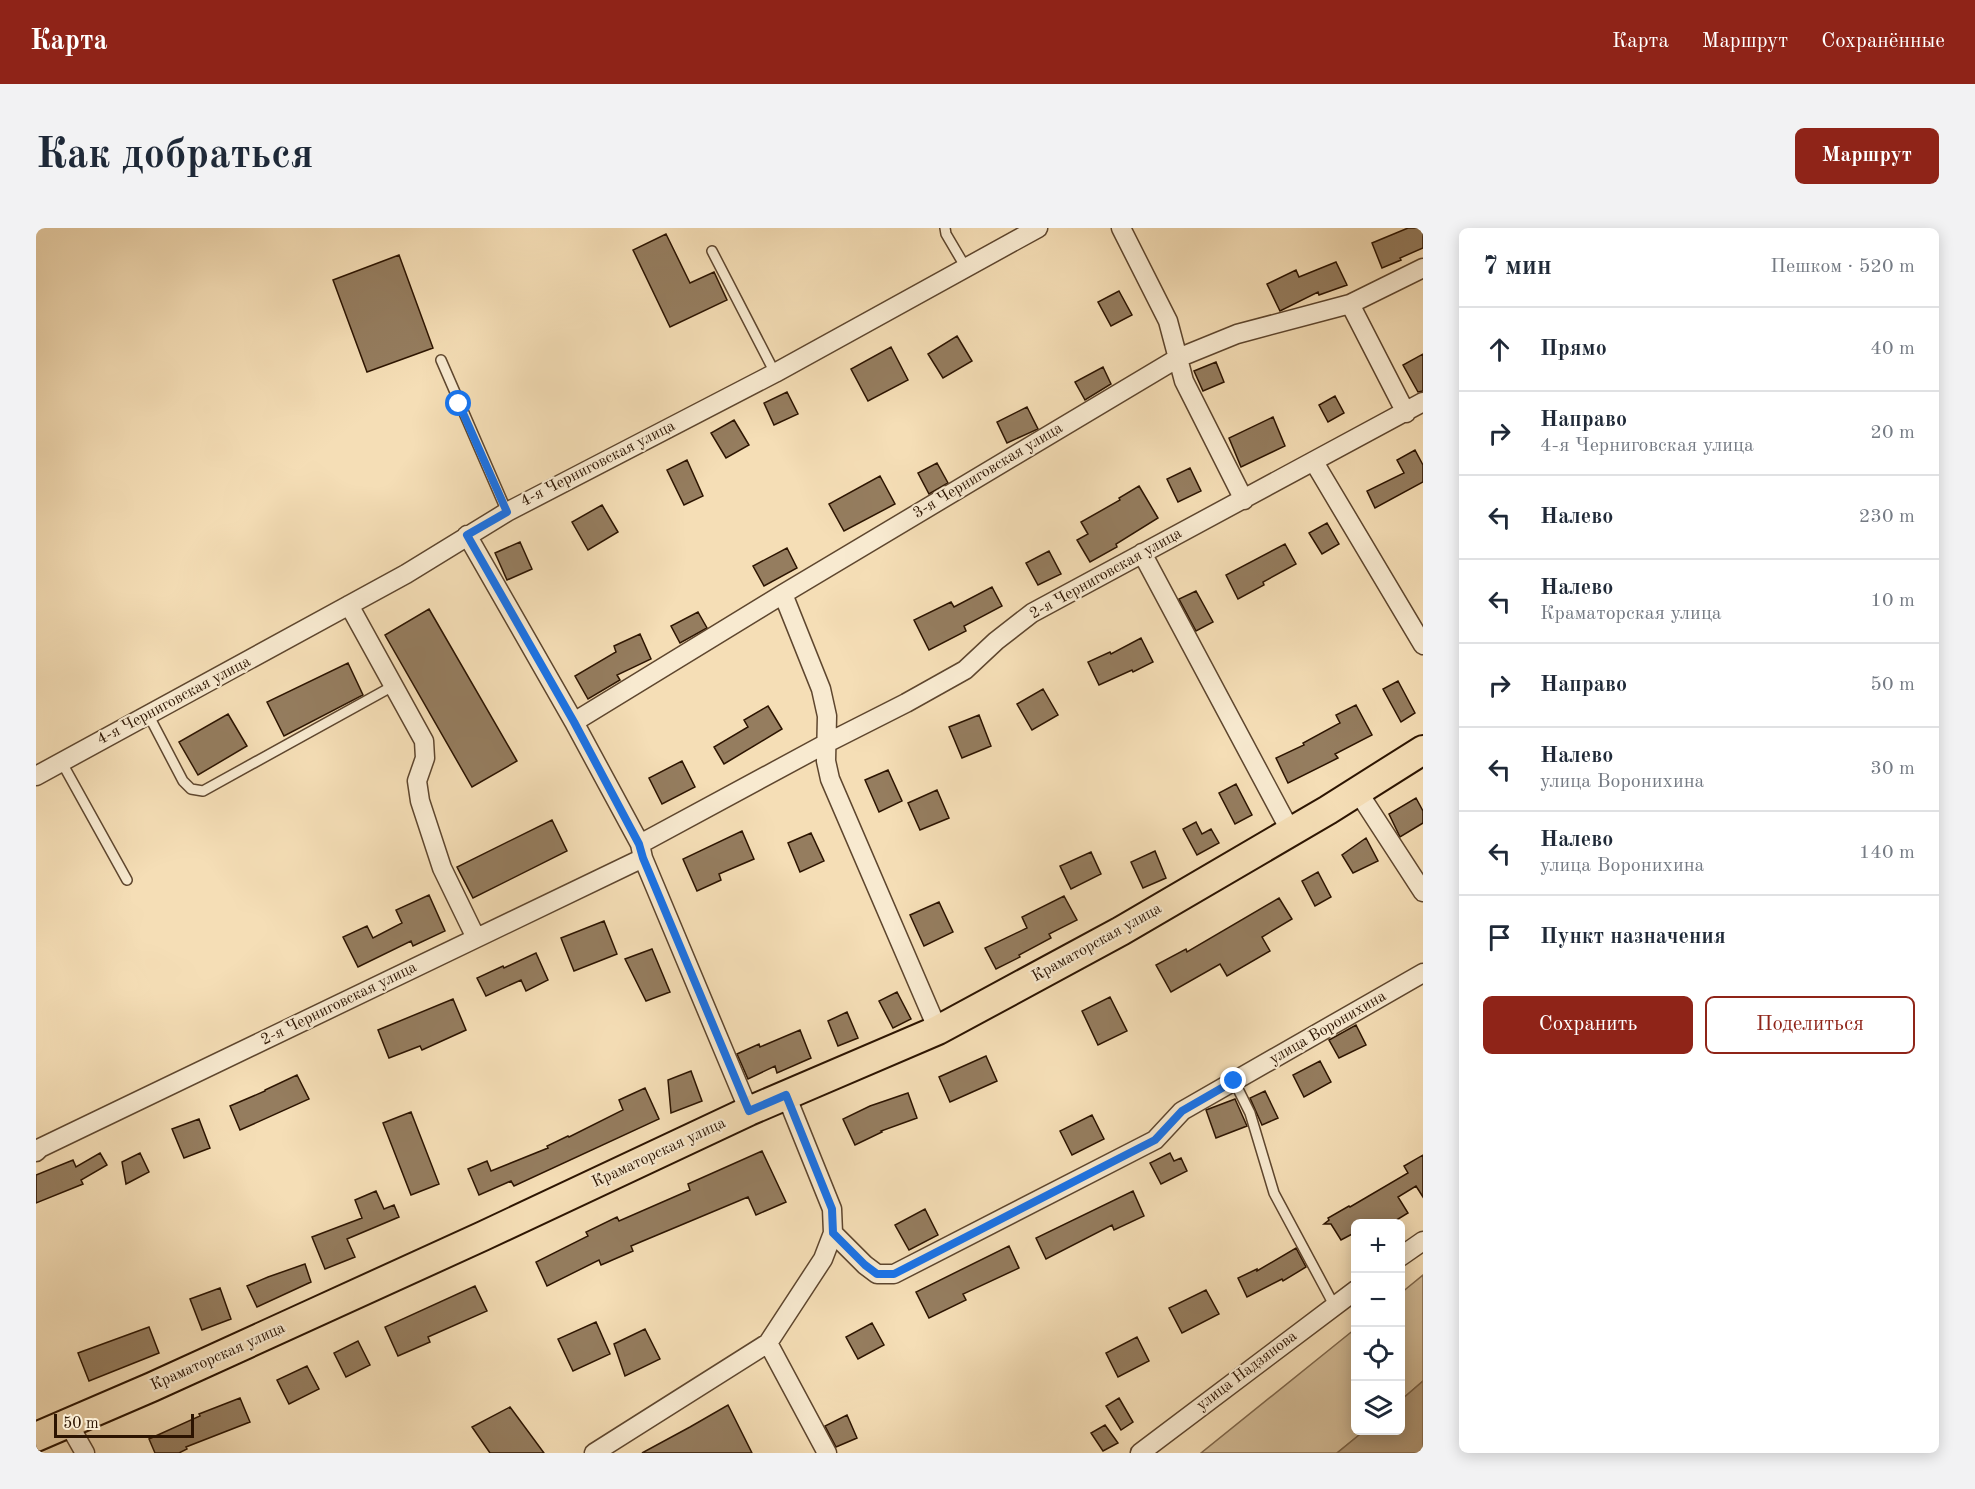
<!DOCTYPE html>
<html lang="ru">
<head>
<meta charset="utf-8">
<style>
	:root { --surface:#fff; --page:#f2f2f3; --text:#1f2937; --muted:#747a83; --line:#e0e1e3; --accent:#8f2418 }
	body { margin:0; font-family:"Old Standard TT",serif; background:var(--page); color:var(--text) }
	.controls { position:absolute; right:18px; bottom:18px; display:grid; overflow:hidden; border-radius:9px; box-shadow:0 3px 15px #0003 }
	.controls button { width:54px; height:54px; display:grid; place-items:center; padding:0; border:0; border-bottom:2px solid var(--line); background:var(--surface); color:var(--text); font:30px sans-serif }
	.scale { position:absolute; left:18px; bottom:15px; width:140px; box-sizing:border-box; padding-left:6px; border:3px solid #2c1401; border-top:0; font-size:16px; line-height:21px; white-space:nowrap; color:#2c1401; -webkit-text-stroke:4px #f8ead0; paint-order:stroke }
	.stop { position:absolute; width:18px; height:18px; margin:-14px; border:4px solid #1a73e8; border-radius:50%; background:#fff }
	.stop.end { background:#1a73e8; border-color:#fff; box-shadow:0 2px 6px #0008 }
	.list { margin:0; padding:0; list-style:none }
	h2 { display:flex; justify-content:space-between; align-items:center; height:78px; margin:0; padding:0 24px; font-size:26px }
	h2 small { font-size:20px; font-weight:400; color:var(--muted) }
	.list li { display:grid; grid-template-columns:39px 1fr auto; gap:18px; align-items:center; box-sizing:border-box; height:84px; padding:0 24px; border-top:2px solid var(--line) }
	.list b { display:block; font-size:22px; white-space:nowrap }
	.list p { margin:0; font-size:20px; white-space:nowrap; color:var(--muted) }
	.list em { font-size:20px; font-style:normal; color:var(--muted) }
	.actions { display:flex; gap:12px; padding:18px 24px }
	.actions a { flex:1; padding:14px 0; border:2px solid var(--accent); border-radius:9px; text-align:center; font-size:21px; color:var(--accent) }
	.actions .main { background:var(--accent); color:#fff }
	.icon { flex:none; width:33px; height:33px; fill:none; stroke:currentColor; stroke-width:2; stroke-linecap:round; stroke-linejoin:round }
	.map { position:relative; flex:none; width:1387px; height:1225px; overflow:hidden; border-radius:9px }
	header { display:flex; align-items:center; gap:36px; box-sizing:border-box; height:84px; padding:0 30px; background:var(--accent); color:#fff }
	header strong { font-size:28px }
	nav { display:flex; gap:33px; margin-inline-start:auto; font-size:21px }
	.intro { display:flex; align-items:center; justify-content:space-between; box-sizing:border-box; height:144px; padding:0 36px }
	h1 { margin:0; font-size:42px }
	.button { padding:15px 27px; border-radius:9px; background:var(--accent); color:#fff; font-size:21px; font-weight:700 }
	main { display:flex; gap:36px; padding:0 36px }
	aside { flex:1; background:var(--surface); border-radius:9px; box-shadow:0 3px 15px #0003 }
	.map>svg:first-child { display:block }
	.green { fill:#d3bc97; stroke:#80684c; stroke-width:1.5 }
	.water { fill:#b19978; stroke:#7c6448; stroke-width:1.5 }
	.building { fill:#957d5f; stroke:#2c1401; stroke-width:1.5 }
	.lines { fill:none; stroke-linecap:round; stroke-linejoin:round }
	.lane-casing { stroke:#5e462e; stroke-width:12 }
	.street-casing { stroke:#5e462e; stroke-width:21 }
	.primary-casing { stroke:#2c1401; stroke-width:32 }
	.lane { stroke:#f8ead0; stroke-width:9 }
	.street { stroke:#f8ead0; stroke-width:18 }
	.primary { stroke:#f5deb6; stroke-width:28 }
	.route { stroke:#1a73e8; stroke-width:8 }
	.labels { text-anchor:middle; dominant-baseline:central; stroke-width:4.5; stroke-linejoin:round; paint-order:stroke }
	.street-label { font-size:16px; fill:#2c1401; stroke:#f8ead0 }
</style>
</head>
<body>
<header>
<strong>Карта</strong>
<nav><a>Карта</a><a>Маршрут</a><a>Сохранённые</a></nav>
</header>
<div class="intro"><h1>Как добраться</h1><a class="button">Маршрут</a></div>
<main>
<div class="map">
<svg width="1387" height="1225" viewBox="0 0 1387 1225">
	<rect width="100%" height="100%" fill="#f5deb6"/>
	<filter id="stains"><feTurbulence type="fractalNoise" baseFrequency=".00333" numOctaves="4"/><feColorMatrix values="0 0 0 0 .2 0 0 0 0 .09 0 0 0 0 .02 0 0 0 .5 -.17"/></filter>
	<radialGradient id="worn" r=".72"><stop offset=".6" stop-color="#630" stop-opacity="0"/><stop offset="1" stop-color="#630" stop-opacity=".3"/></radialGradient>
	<!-- green -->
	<path class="green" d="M1387,1047V1153L1365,1172V1065Z
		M1319,1101L1320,1202L1328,1203L1301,1225H1165Z"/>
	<!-- water -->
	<path class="water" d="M1387,1153V1225H1301L1328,1203L1364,1202L1365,1172Z"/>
	<!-- building -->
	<path class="building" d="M1372,0H1387V20L1364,30L1365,32L1346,40L1336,15Z
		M630,6L654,55L678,44L691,72L634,99L597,22Z
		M363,27L397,120L331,144L297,52Z
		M1300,34L1311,57L1283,67L1282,64L1244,83L1231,56L1260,42L1263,49Z
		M1083,63L1096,87L1075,98L1062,74Z
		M921,108L936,133L907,150L892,126Z
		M855,119L872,152L832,173L815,141Z
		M1387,126V163L1382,164L1367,137Z
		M1180,134L1188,154L1167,163L1158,143Z
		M1067,139L1075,156L1049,172L1039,154Z
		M751,164L762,186L738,197L728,175Z
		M1299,168L1308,185L1292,194L1283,177Z
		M991,179L1002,201L971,215L961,194Z
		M1237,189L1249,218L1205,239L1193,210Z
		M698,192L713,217L690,230L675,205Z
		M1379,222L1387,237V254L1339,280L1331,263L1368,245L1361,232Z
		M651,232L667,268L648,277L631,242Z
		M901,235L912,255L893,266L882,245Z
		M1154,240L1165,263L1142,274L1131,251Z
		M844,248L859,276L808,303L793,276Z
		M1103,258L1122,290L1080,316L1081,319L1054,334L1041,312L1052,306L1045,294L1084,272L1083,270Z
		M566,277L582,304L552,322L536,294Z
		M1291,295L1303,316L1286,326L1273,305Z
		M484,314L496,341L471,352L459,325Z
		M1249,316L1260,336L1227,354L1228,357L1202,371L1190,347Z
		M751,320L761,340L728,358L717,338Z
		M1013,323L1025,346L1002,357L990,335Z
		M956,359L966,378L928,398L930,403L893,422L878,392L915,374L918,379Z
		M1160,363L1177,394L1160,403L1143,371Z
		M393,381L481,533L436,559L349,407Z
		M662,384L671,400L644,415L635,398Z
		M604,406L615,431L581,447L584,452L552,471L539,448L580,424L578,418Z
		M1105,410L1117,434L1097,444L1096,442L1063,457L1052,434L1074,424L1075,426Z
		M312,435L327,467L248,508L231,474Z
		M1362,453L1379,485L1365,494L1347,461Z
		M1007,461L1022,487L996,502L981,476Z
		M1320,477L1336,507L1299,526L1302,530L1252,555L1240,530L1268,517L1267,515L1304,495L1300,487Z
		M732,478L746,501L688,536L678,519L712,499L708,492Z
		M192,486L211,518L162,547L143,514Z
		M943,487L955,518L926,530L913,499Z
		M646,533L659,559L626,576L613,550Z
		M852,542L866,573L843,584L829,552Z
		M1200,556L1216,587L1199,596L1183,565Z
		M901,562L913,590L884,602L872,575Z
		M1380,570L1387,583V595L1364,609L1353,586Z
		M516,592L531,623L437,670L421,639Z
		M1160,594L1166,606L1175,601L1183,615L1161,627L1147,601Z
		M706,603L718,631L683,646L685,652L661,663L647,631Z
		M775,605L788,633L764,644L752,615Z
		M1330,610L1342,633L1317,645L1306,627Z
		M1119,623L1130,650L1107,660L1095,634Z
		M1055,624L1065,646L1035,661L1024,638Z
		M1282,644L1295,669L1279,678L1266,653Z
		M393,667L409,703L377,718L375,713L322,739L307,709L331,698L337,710L366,695L360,682Z
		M1028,668L1041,692L1013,706L1015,710L983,727L984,729L960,741L949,720L991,700L986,689Z
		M1243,670L1256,691L1226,709L1234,723L1191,748L1184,736L1135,764L1120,737L1150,721L1151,724Z
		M903,674L917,704L888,718L874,687Z
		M568,693L581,726L538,743L525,710Z
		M616,721L634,764L610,773L589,731Z
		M500,725L512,752L490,763L485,752L450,768L441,750L467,738L468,740Z
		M861,764L875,791L857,800L843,773Z
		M1074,769L1091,803L1062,817L1046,783Z
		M417,771L430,802L386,822L384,818L353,830L342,802Z
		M811,784L822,810L802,818L792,793Z
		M1320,797L1330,817L1303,830L1293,812Z
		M764,802L775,830L741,845L739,838L712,851L701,826L723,816L724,819Z
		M950,828L961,853L914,874L903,849Z
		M1284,833L1295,854L1268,869L1257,847Z
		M655,843L666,873L635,885L632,852Z
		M261,847L273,871L204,902L194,878L229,863V862Z
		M609,860L623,891L478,958L475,953L443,967L432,941L451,933L455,943L512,920L511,918L532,908L533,909L587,882L583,872Z
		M1229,863L1242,890L1226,897L1214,870Z
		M872,865L881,890L845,903L846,904L819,917L807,891L834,878Z
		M1199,871L1211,898L1180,910L1170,882Z
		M375,884L403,956L375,967L347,895Z
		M1056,887L1068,911L1036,927L1024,903Z
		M163,891L174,920L148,930L136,901Z
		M726,923L750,974L720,987L712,969L595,1018L597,1023L565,1037L563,1032L511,1058L500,1034L552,1008L550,1004L581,989L583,993L654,962L652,956Z
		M64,925L71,937L45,952L47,956L0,975V947L37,932L40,939Z
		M104,925L113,944L90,956L86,934Z
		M1134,925L1138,933L1145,930L1151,943L1125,956L1114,935Z
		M1387,927V969L1380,958L1362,969L1372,985L1354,996H1320V1004L1305,1012L1295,996H1288L1293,992L1292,990L1313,978L1314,979L1372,945L1368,938Z
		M340,963L348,981L358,977L363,989L311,1011L319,1029L289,1041L276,1009L326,990L319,972Z
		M1097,963L1108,988L1078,1002L1076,997L1010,1031L1000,1010Z
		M889,981L902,1007L873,1022L859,997Z
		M973,1018L983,1040L927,1066L930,1072L893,1090L880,1064Z
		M1260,1020L1270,1039L1247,1053L1246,1051L1211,1069L1202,1050L1221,1041V1043Z
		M269,1036L275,1054L221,1079L211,1058L232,1049Z
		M439,1058L451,1083L392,1109L394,1114L362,1128L349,1099Z
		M184,1060L195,1091L166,1102L154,1071Z
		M1170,1062L1183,1086L1146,1105L1133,1080Z
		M560,1094L574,1126L537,1143L522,1111Z
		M836,1095L848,1117L822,1131L810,1109Z
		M113,1099L123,1125L53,1153L42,1125Z
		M609,1101L624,1131L589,1148L578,1116Z
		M1101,1109L1113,1133L1082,1149L1070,1125Z
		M322,1113L334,1137L310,1149L298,1125Z
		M271,1138L283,1161L253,1176L241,1152Z
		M204,1170L214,1194L150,1219L151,1221L143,1225H119L113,1211L164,1188L163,1186Z
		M1083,1170L1097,1194L1085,1202L1070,1178Z
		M692,1177L716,1225H606L654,1199Z
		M474,1179L508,1225H454L436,1199Z
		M811,1187L821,1210L800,1219L789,1198Z
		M1069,1197L1082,1215L1067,1223L1055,1205Z"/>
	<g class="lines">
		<!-- lane casing -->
		<g class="lane-casing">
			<path id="lane" d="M909,0L910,6L930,40
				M676,23L739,145
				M405,132L471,284
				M113,488L147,553L155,561L167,563L357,458
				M25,533L91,652
				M1198,853L1214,885L1238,965L1298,1077"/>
		</g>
		<!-- street casing -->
		<g class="street-casing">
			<path id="street" d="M1085,0L1132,93L1148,153L1208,272
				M1314,76L1370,185
				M1278,234L1387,417
				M431,307L538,494L604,616L607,630L713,883
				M1106,325L1255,604
				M747,366L785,461L791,488L790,533L794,551L902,802
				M313,377L388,513L389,530L381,553L384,573L406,640L440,710
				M538,494L747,366L1142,130L1201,106L1314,76L1387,40
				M0,548L370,346L471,284L739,145L1002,0
				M1322,564L1387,664
				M604,616L791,515L870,475L929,442L960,413L996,385L1387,174
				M750,867L796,981L797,1005L787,1031L732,1115L791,1225
				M0,924L4,920L607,630
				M797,1005L829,1037L841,1046H858L1119,912L1146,883L1387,745
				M1364,1029L1387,1013
				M32,1195L49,1225
				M558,1225L732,1115
				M1104,1225L1320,1062"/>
		</g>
		<!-- primary casing -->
		<g class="primary-casing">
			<path id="primary" d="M0,1209L116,1159L447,1008L713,883L902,802L1085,703L1292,582L1387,522"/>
		</g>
		<!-- lane -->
		<use href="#lane" class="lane"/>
		<!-- street -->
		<use href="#street" class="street"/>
		<!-- primary -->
		<use href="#primary" class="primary"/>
	</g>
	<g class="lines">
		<!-- route -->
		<path class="route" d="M423,176L471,284L431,307L538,494L603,616L607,630L713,883L750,867L796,981L797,1005L829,1037L841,1046H858L1119,912L1146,883L1198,853"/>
	</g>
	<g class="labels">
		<!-- street labels -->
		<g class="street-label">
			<text transform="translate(562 236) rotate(-27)">4-я Черниговская улица</text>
			<text transform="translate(952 243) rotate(-31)">3-я Черниговская улица</text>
			<text transform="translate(1070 346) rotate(-29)">2-я Черниговская улица</text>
			<text transform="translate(138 473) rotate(-28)">4-я Черниговская улица</text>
			<text transform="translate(1061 715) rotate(-29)">Краматорская улица</text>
			<text transform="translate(303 776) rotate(-26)">2-я Черниговская улица</text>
			<text transform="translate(1292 800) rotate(-30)">улица Воронихина</text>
			<text transform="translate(623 925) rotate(-25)">Краматорская улица</text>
			<text transform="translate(182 1129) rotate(-24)">Краматорская улица</text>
			<text transform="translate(1211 1143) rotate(-37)">улица Надзянова</text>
		</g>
	</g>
	<rect width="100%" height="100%" filter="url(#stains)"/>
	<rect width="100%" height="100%" fill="url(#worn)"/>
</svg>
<div class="controls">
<button>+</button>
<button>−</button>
<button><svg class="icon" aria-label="locate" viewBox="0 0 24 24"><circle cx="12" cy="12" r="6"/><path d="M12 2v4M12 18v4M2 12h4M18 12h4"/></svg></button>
<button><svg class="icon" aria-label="layers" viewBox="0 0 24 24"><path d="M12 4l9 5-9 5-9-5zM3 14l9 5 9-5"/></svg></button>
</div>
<div class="scale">50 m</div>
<div class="stop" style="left:423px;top:176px"></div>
<div class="stop end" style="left:1198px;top:853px"></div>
</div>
<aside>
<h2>7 мин<small>Пешком · 520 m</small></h2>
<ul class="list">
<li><svg class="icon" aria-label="ahead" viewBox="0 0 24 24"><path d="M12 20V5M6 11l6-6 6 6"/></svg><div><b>Прямо</b></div><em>40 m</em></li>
<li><svg class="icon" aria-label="right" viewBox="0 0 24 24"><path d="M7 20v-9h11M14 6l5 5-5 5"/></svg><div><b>Направо</b><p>4-я Черниговская улица</p></div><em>20 m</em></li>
<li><svg class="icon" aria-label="left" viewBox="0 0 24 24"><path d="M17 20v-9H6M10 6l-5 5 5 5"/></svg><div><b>Налево</b></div><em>230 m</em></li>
<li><svg class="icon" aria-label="left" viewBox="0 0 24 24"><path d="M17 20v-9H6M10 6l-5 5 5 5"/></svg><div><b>Налево</b><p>Краматорская улица</p></div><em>10 m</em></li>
<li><svg class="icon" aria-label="right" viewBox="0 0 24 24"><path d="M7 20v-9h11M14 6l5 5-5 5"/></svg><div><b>Направо</b></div><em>50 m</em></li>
<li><svg class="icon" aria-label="left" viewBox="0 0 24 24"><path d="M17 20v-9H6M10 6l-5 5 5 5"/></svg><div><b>Налево</b><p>улица Воронихина</p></div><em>30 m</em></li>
<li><svg class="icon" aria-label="left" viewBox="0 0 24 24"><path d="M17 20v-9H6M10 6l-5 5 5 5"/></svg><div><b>Налево</b><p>улица Воронихина</p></div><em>140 m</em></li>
<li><svg class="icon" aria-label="arrive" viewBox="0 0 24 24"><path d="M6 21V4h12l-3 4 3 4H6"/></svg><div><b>Пункт назначения</b></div></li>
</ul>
<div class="actions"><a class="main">Сохранить</a><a>Поделиться</a></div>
</aside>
</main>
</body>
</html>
